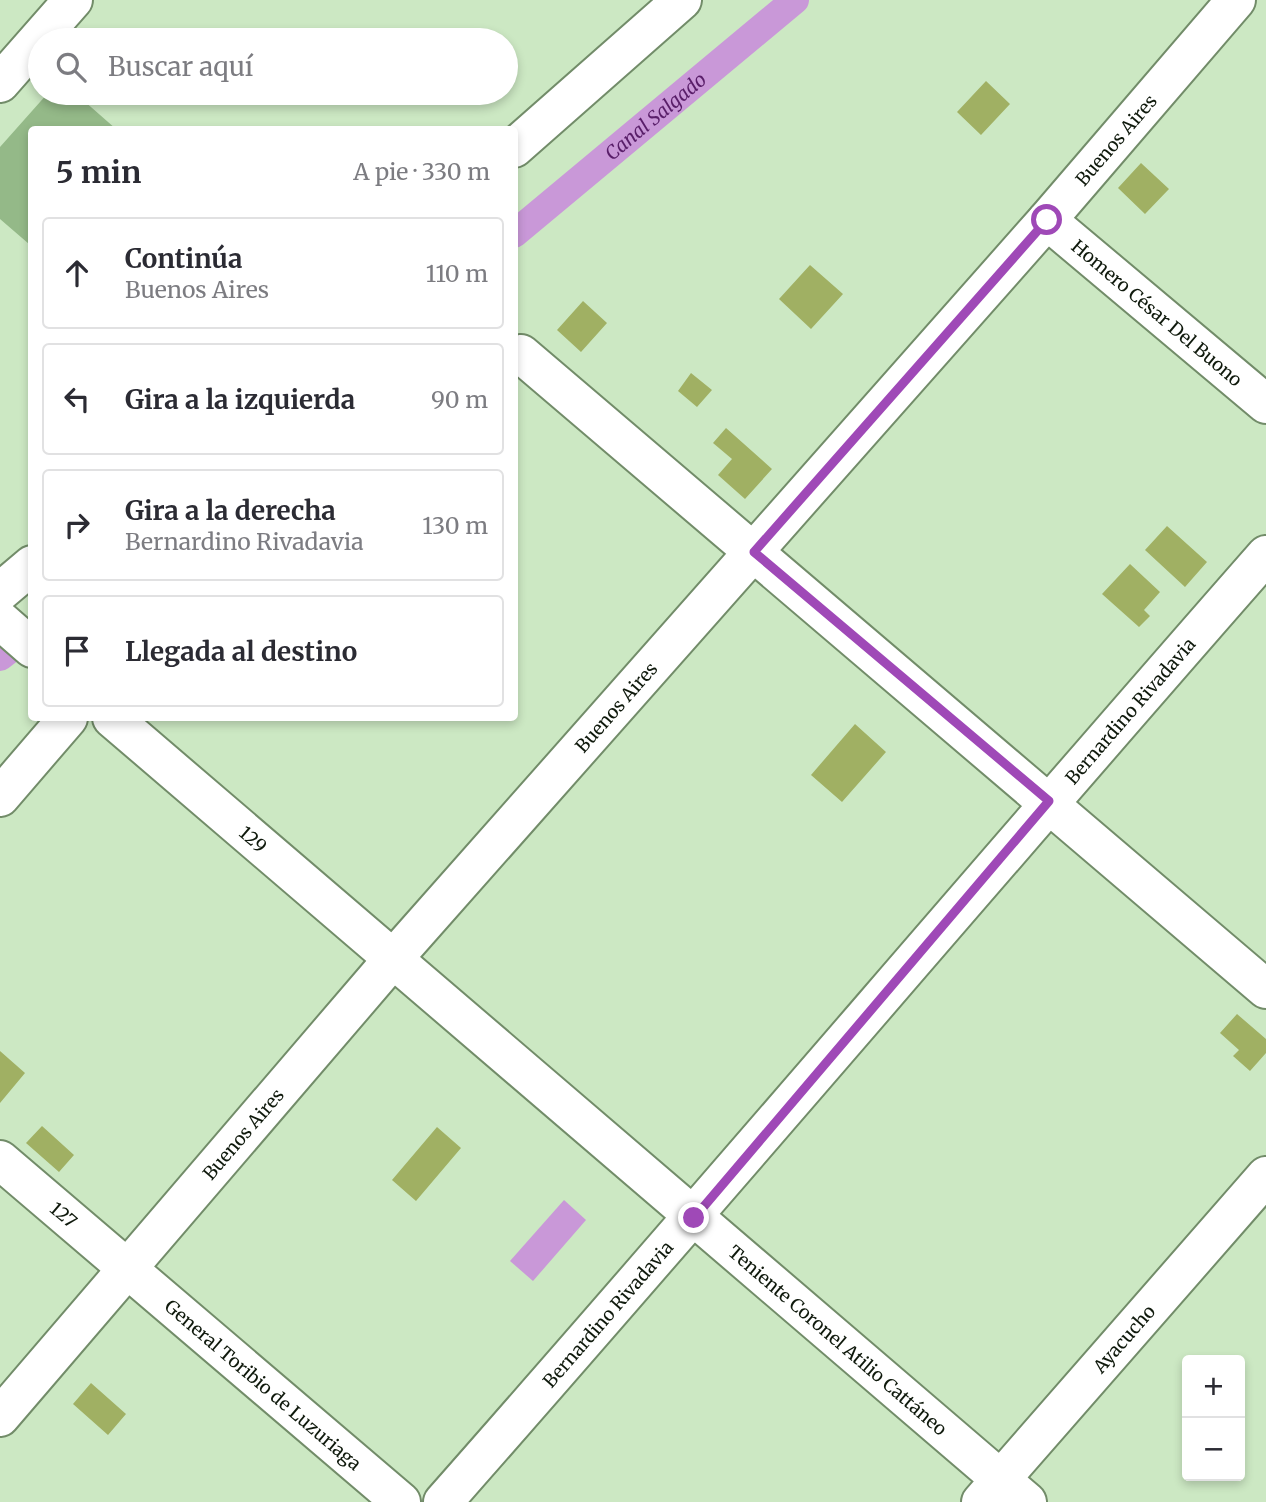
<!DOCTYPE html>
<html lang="es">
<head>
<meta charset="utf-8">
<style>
	:root { --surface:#fff; --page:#f2f2f3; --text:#2b2b33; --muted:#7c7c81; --line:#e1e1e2 }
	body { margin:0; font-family:Merriweather,serif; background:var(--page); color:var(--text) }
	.controls { position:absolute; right:21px; bottom:21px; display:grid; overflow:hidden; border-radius:7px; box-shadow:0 4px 10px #0003 }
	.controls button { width:63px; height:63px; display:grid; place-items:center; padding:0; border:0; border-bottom:2px solid var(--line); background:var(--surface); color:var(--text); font:35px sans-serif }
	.stop { position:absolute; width:21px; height:21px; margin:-16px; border:5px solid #9f49b7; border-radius:50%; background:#fff }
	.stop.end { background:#9f49b7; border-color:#fff; box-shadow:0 2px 7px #0008 }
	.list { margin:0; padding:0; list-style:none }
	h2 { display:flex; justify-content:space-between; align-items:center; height:91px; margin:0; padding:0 28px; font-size:30px }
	h2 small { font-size:23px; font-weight:400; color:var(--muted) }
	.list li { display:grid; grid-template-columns:46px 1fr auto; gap:21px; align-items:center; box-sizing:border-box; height:112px; margin:0 14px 14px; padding:0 14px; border:2px solid var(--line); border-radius:7px }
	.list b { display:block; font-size:26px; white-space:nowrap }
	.list p { margin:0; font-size:23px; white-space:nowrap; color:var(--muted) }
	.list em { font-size:23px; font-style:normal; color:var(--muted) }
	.icon { flex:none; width:38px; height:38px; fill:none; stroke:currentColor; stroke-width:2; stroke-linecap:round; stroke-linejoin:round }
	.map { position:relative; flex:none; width:1266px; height:1502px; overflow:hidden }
	.search { position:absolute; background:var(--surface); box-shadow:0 4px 10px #0003; left:28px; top:28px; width:490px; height:77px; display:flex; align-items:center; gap:18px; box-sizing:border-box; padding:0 24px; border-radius:38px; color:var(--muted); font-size:26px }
	.panel { position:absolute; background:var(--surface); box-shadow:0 4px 10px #0003; left:28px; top:126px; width:490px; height:595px; border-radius:7px }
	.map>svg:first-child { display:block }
	.green { fill:#94b988 }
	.water { fill:#c998d8 }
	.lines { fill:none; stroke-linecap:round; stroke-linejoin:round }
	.canal { stroke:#c998d8; stroke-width:28 }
	.building { fill:#a0b063 }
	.minor-casing { stroke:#728c69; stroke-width:42 }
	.minor { stroke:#fff; stroke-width:38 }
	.route { stroke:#9f49b7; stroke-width:9 }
	.labels { text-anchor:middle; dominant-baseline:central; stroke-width:5; stroke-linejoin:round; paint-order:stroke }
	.street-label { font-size:18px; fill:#0f190c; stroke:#d9f6cf }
	.water-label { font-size:19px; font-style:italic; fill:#591e69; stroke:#d9f6cf }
</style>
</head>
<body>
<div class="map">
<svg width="1266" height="1502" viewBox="0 0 1266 1502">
	<rect width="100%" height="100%" fill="#cce8c3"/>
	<!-- green -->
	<path class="green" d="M48,93H75L116,129L32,130V241L29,244L0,219V147Z"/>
	<!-- water -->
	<path class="water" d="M564,1200L586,1220L533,1281L510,1261Z"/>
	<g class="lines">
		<!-- canal -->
		<g class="canal">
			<path id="s1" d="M514,234L795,0"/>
			<path d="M0,657L32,632"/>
		</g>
	</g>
	<!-- building -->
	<path class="building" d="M986,81L1010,104L981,135L957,112Z
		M1141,163L1169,189L1145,214L1118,188Z
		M810,265L843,294L811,329L779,299Z
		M583,301L607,323L581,352L557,330Z
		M691,373L712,390L697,407L678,391Z
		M726,428L772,469L745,499L718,475L732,459L713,443Z
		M1167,526L1207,562L1185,587L1145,550Z
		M1130,564L1160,592L1144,610L1150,616L1139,627L1102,594Z
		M855,724L886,752L842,802L811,775Z
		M1237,1014L1266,1039V1053L1250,1071L1233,1056L1239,1050L1220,1033Z
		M0,1051L25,1073L0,1103Z
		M42,1126L74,1155L59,1172L26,1143Z
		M437,1127L461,1148L416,1201L392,1180Z
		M91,1383L126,1414L108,1435L73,1404Z"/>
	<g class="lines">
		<!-- minor casing -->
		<g class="minor-casing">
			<g id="minor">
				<path d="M0,83L73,0"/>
				<path d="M514,148L682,0"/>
				<path id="s2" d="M1047,220L1266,404"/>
				<path d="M521,354L1266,989"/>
				<path d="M0,592L32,565"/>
				<path d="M0,620L32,648"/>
				<path id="s3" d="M112,718L1027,1502"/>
				<path d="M0,797L68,718"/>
				<path id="s4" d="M0,1160L401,1502"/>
				<path id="s5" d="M0,1417L392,960L1047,220L1236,0"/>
				<path id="s6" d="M443,1502C720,1188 990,869 1266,555"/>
				<path id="s7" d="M981,1502L1266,1176"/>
			</g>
		</g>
		<!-- minor -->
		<use href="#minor" class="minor"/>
	</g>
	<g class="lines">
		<!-- route -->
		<path class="route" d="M694,1218L1049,801L754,552L1047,220"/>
	</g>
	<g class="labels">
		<!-- street labels -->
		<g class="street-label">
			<text stroke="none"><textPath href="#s5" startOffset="1696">Buenos Aires</textPath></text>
			<text stroke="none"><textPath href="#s2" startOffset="144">Homero César Del Buono</textPath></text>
			<text stroke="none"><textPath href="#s5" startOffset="940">Buenos Aires</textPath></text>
			<text stroke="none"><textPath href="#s6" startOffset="1048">Bernardino Rivadavia</textPath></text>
			<text stroke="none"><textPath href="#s3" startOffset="186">129</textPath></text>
			<text stroke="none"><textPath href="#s5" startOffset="373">Buenos Aires</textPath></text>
			<text stroke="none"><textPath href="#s4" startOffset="84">127</textPath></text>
			<text stroke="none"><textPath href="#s6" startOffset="250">Bernardino Rivadavia</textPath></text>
			<text stroke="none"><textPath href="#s7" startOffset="217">Ayacucho</textPath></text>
			<text stroke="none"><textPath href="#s3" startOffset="956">Teniente Coronel Atilio Cattáneo</textPath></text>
			<text stroke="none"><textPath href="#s4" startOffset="346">General Toribio de Luzuriaga</textPath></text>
		</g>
		<!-- water labels -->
		<g class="water-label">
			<text stroke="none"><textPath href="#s1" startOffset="184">Canal Salgado</textPath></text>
		</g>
	</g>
</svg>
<div class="controls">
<button>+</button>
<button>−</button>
</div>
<div class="stop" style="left:1047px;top:220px"></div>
<div class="stop end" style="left:694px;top:1218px"></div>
<div class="search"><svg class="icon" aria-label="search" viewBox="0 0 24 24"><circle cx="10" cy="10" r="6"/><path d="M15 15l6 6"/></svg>Buscar aquí</div>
<section class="panel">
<h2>5 min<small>A pie · 330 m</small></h2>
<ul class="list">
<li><svg class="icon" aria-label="ahead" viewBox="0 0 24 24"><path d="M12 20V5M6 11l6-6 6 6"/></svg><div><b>Continúa</b><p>Buenos Aires</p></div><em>110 m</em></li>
<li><svg class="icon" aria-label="left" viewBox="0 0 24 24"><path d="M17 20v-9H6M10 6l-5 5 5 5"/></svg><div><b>Gira a la izquierda</b></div><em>90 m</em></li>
<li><svg class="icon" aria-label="right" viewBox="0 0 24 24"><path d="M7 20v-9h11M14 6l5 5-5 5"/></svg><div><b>Gira a la derecha</b><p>Bernardino Rivadavia</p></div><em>130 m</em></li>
<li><svg class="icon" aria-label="arrive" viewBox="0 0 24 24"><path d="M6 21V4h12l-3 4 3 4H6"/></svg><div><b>Llegada al destino</b></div></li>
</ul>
</section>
</div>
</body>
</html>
